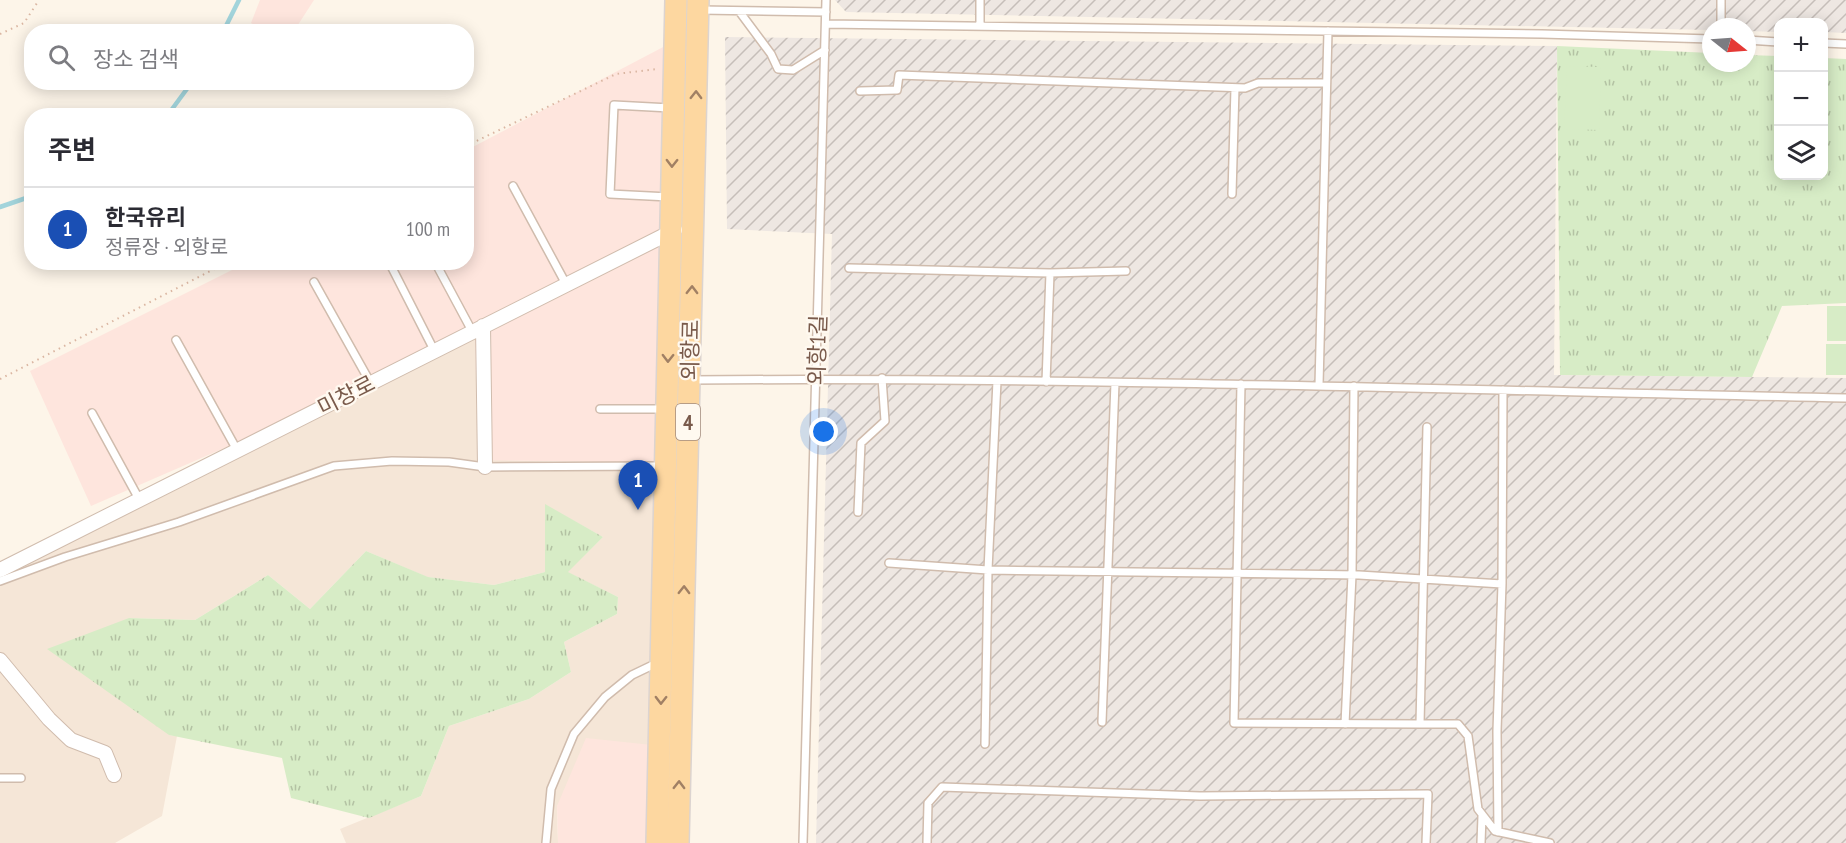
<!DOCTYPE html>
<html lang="ko">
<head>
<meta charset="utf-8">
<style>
	:root { --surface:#fff; --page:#f7f7f7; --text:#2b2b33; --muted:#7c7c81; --line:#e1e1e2; --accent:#0f766e }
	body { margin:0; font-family:"PT Sans Narrow","Noto Sans KR",sans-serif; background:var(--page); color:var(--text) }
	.controls { position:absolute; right:18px; top:18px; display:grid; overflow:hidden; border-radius:12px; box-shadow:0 3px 15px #0003 }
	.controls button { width:54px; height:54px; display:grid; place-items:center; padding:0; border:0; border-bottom:2px solid var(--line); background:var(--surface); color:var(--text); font:30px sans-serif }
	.compass { position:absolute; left:1702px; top:18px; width:54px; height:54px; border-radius:50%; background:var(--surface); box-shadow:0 3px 15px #0003; rotate:107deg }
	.you { position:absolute; left:824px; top:432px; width:21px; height:21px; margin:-15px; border:4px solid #fff; border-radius:50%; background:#1a73e8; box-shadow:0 0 0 9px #1a73e833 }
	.badge { display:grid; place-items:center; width:39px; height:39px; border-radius:50%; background:var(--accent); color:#fff; font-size:20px; font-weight:700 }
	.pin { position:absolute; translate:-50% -50px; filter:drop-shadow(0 2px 3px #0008) }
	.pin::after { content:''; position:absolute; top:32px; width:21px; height:18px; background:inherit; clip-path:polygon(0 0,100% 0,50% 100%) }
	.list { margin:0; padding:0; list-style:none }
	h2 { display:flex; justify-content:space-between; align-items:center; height:78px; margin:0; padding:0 24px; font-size:26px }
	h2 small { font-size:20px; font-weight:400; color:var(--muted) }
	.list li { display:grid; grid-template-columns:39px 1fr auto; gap:18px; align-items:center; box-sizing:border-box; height:84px; padding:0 24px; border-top:2px solid var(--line) }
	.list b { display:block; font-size:22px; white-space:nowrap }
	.list p { margin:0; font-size:20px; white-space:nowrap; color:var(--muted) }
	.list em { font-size:20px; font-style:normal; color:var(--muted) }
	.icon { flex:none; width:33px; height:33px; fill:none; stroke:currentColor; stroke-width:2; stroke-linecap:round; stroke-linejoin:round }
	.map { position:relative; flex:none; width:1846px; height:843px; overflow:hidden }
	.search { position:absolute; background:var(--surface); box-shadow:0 3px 15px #0003; left:24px; top:24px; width:450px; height:66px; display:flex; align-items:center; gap:15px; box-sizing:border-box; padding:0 21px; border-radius:24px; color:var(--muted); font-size:22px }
	.panel { position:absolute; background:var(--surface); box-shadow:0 3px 15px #0003; left:24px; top:108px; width:450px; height:162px; border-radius:24px }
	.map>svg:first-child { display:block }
	.residential { fill:#f5e6d7 }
	.commercial { fill:#fee5dd }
	.industrial { fill:url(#industrial-furrows) }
	.grass { fill:url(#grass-tufts) }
	.pitch { fill:#d7ecc6 }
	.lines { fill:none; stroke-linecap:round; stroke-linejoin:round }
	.stream { stroke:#a2d4db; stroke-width:4.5 }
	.lane-casing { stroke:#d0bcad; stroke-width:10 }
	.street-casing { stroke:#d0bcad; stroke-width:16 }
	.primary-casing { stroke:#dcd4d0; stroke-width:24 }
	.path { stroke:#dab6a2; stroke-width:2; stroke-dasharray:1.5 4.5; stroke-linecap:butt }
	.lane { stroke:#fff; stroke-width:7 }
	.street { stroke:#fff; stroke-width:14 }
	.primary { stroke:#fdd7a0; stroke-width:21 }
	.oneway { stroke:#a18064 }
	.labels { text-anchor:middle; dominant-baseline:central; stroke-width:4.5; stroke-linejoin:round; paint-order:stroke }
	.shield { fill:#fff9f0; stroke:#a18a7c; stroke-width:1.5 }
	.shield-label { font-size:21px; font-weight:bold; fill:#795a4b }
	.street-label { font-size:22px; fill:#795a4b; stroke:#fff9f0 }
</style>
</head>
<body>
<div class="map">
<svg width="1846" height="843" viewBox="0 0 1846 843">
	<defs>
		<pattern id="industrial-furrows" width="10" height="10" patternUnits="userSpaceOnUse" patternTransform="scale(1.5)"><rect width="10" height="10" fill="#eee7e2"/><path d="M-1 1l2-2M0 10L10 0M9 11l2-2" fill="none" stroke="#c6beb9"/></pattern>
		<pattern id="grass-tufts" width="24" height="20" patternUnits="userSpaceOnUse" patternTransform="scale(1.5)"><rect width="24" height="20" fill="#d7ecc6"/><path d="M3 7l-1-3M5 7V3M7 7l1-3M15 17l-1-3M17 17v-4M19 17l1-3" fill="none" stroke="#b3c2a3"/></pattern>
	</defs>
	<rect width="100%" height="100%" fill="#fdf5e9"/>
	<!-- residential -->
	<path class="residential" d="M475,339L478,459L659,466L652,745L557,806L558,843H346L340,829L421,796L449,726L529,699L571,672L564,642L617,614L618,597L567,572L603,537L545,505V572L494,585L427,577L366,551L310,609L268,575L195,620L129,618L169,735L177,736L162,816L115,843H0V580L41,556Z"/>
	<!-- commercial -->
	<path class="commercial" d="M260,0H314L294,31L266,32L251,23Z
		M667,45L660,463L478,460L475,339L91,506L30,371L246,263L466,262L467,150Z
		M586,738L652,745L649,843H558L557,806Z"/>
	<!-- industrial -->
	<path class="industrial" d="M835,0H1846V33L1824,32V22H1778V32L1747,31V27H1711V30L846,12Z
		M725,37L1557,46L1554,375L1846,378V843H816L832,234L727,229Z"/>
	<!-- grass -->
	<path class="grass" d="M1557,46L1711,53V63H1747V55L1778,56V176H1824V58L1846,59V303L1782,306L1752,377L1560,375Z
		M545,504L603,537L568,572L618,597L617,614L564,642L571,672L529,699L449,726L421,796L369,818L291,798L282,758L169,735L47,649L129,618L195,620L268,575L310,609L366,551L428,577L494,585L545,572Z"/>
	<!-- pitch -->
	<path class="pitch" d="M1567,66L1601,67L1599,130L1564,129Z
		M1827,306H1846V341H1827Z
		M1826,344H1846V375H1826Z"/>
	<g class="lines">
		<!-- stream -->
		<path class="stream" d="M223,32L239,0
			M167,116L192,82
			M0,207L32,196"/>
		<!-- lane casing -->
		<g class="lane-casing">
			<path id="lane" d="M700,10L826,12
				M739,11L771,54L778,69L793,70L825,50
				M826,24L1542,34L1711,39
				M980,26V0
				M1721,27V0
				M1747,40L1778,42
				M1824,43L1846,44
				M860,91L897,90L899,75L1245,88L1258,83H1326
				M513,186L566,284
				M1232,194L1235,88
				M669,197L610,194L614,105L670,108
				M389,262L434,350
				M435,262L472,331
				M849,268L1050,273L1046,382
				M1050,273L1126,271
				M314,282L370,382
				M176,340L237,450
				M691,380C1076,377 1461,390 1846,398
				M1241,384L1234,723L1420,724
				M1319,385L1328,31
				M600,409H665
				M92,413L139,499
				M1427,427L1420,724H1458L1468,736L1478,809L1495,831L1550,843
				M858,512L861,443L885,421L882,378
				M889,563L988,570L997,381
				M0,581L65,557L179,522L334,466L392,461L449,462L485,467L664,466
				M1102,722L1115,383
				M1345,724L1352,575L1354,386
				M985,744L988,570L1359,575L1502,584L1503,390
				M0,778H21
				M1498,832L1497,731L1502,584
				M546,843L551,789L574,734L605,697L632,675L657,663
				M803,843L826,0
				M927,843L928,803L942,787L1200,796L1428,794L1426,843
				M1481,843L1482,816"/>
		</g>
		<!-- street casing -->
		<g class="street-casing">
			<path id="street" d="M483,326L485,467
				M0,570L675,230
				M0,660L49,719L71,740L105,753L114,775"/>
		</g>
		<!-- primary casing -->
		<g class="primary-casing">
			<path id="primary" d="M657,843L676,0
				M678,843L698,0"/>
		</g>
		<!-- path -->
		<path class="path" d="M0,34L24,23L39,0
			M466,146L616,74L657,69
			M0,379L228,262"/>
		<!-- lane -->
		<use href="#lane" class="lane"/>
		<!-- street -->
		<use href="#street" class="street"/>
		<!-- primary -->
		<use href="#primary" class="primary"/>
	</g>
	<!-- one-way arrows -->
	<defs><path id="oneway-chevron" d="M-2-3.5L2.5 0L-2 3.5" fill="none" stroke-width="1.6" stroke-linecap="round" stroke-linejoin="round" transform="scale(1.5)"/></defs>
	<g class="oneway">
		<use href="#oneway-chevron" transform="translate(696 95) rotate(-89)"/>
		<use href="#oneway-chevron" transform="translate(672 163) rotate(91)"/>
		<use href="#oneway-chevron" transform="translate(692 290) rotate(-89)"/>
		<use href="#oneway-chevron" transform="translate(668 358) rotate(91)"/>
		<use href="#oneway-chevron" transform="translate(684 590) rotate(-89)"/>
		<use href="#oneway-chevron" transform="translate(661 700) rotate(91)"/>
		<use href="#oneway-chevron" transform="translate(679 785) rotate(-89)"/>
	</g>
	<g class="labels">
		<!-- shield labels -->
		<rect class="shield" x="676" y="404" width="24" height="36" rx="4.5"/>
		<g class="shield-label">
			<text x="688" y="422">4</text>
		</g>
		<!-- street labels -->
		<g class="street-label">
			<text transform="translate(690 350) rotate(-89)">외항로</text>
			<text transform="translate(817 350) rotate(-88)">외항1길</text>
			<text transform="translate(346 395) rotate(-27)">미창로</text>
		</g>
	</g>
</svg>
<div class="controls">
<button>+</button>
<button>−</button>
<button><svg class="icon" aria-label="layers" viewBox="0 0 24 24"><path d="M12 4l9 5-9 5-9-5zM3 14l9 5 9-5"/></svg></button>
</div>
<svg class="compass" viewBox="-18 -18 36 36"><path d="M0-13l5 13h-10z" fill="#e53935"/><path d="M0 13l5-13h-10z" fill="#7c7c81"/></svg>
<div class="you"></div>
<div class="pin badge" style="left:638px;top:510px;background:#1a4fb4">1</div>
<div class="search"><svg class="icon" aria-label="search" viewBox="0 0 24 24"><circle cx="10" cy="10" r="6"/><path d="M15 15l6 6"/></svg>장소 검색</div>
<section class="panel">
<h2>주변<small></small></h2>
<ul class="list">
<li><span class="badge" style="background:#1a4fb4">1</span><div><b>한국유리</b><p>정류장 · 외항로</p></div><em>100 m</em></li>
</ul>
</section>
</div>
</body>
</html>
